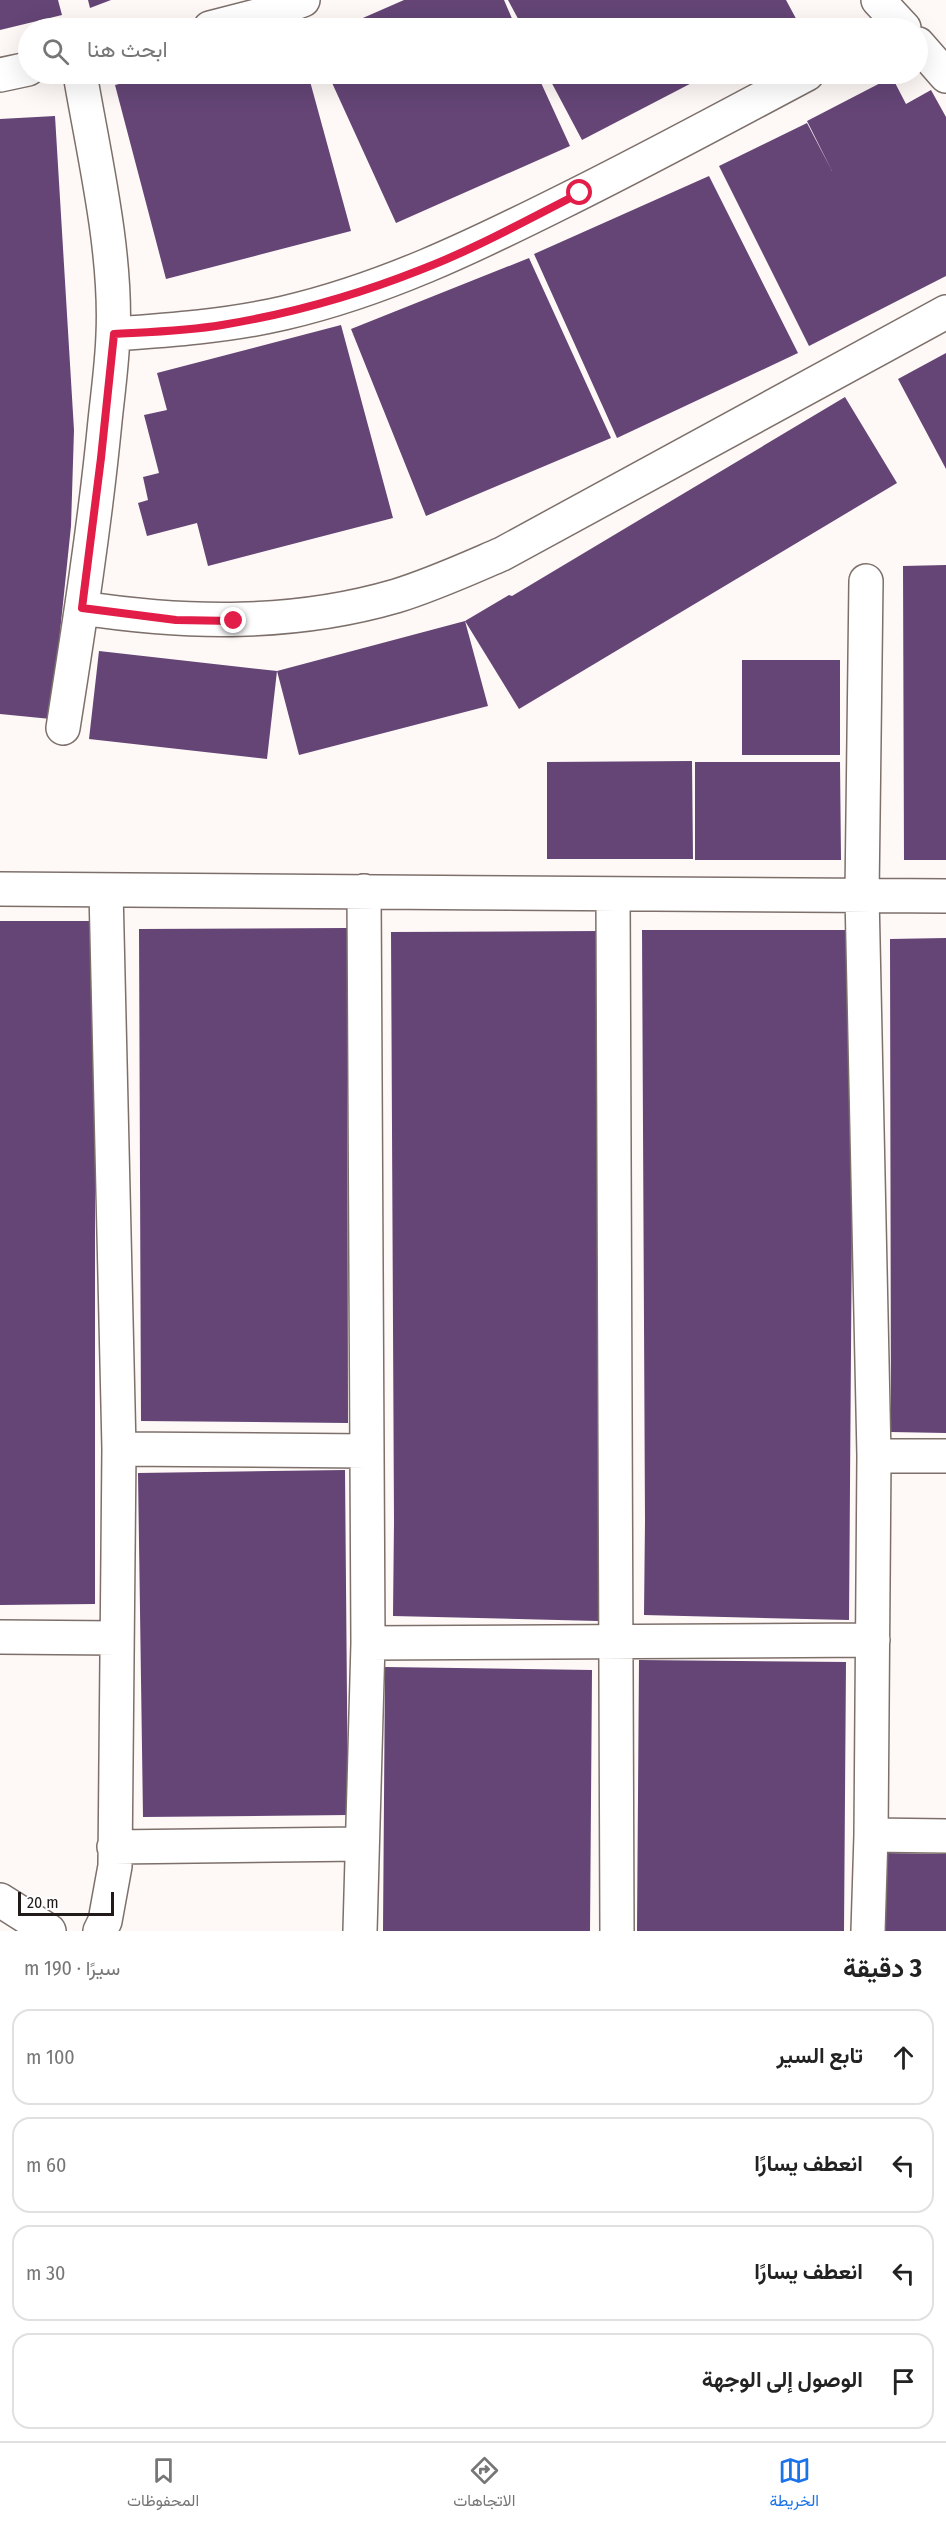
<!DOCTYPE html>
<html lang="ar">
<head>
<meta charset="utf-8">
<style>
	:root { --surface:#fff; --page:#f2f2f2; --text:#222; --muted:#767676; --line:#e0e0e0; --accent:#1a73e8 }
	body { margin:0; font-family:"Fira Sans Condensed",Vazirmatn,sans-serif; background:var(--page); color:var(--text); direction:rtl }
	.scale { position:absolute; left:18px; bottom:15px; width:96px; box-sizing:border-box; padding-left:6px; border:3px solid #201b19; border-top:0; font-size:16px; line-height:21px; white-space:nowrap; color:#201b19; -webkit-text-stroke:4px #fff; paint-order:stroke }
	.stop { position:absolute; width:18px; height:18px; margin:-14px; border:4px solid #e11d48; border-radius:50%; background:#fff }
	.stop.end { background:#e11d48; border-color:#fff; box-shadow:0 2px 6px #0008 }
	.list { margin:0; padding:0; list-style:none }
	h2 { display:flex; justify-content:space-between; align-items:center; height:78px; margin:0; padding:0 24px; font-size:26px }
	h2 small { font-size:20px; font-weight:400; color:var(--muted) }
	.list li { display:grid; grid-template-columns:39px 1fr auto; gap:18px; align-items:center; box-sizing:border-box; height:96px; margin:0 12px 12px; padding:0 12px; border:2px solid var(--line); border-radius:18px }
	.list b { display:block; font-size:22px; white-space:nowrap }
	.list em { font-size:20px; font-style:normal; color:var(--muted) }
	.icon { flex:none; width:33px; height:33px; fill:none; stroke:currentColor; stroke-width:2; stroke-linecap:round; stroke-linejoin:round }
	.map { position:relative; flex:none; width:946px; height:1931px; overflow:hidden; direction:ltr }
	.search { position:absolute; background:var(--surface); box-shadow:0 6px 24px #0002; left:18px; right:18px; top:18px; height:66px; display:flex; align-items:center; gap:15px; box-sizing:border-box; padding:0 21px; border-radius:33px; color:var(--muted); font-size:22px }
	.sheet { height:510px; background:var(--surface) }
	nav { display:flex; justify-content:space-around; align-items:center; box-sizing:border-box; height:84px; border-top:2px solid var(--line); background:var(--surface); font-size:16px; color:var(--muted) }
	nav a { display:grid; justify-items:center; gap:3px }
	nav .on { color:var(--accent) }
	.map>svg:first-child { display:block }
	.building { fill:#644576 }
	.lines { fill:none; stroke-linecap:round; stroke-linejoin:round }
	.minor-casing { stroke:#7d706b; stroke-width:36 }
	.minor { stroke:#fff; stroke-width:33 }
	.route { stroke:#e11d48; stroke-width:8 }
</style>
</head>
<body>
<div class="map">
<svg width="946" height="1931" viewBox="0 0 946 1931">
	<rect width="100%" height="100%" fill="#fef8f6"/>
	<!-- building -->
	<path class="building" d="M0,0H58L62,15L0,30Z
		M88,0H111L90,8Z
		M404,0H504L516,28H340Z
		M508,0H786L800,26L795,28H523Z
		M160,74H308L351,231L166,279L115,85Z
		M328,74H537L570,146L396,223Z
		M547,74H709L582,140Z
		M892,77L906,104L931,90L946,117V276L809,346L719,166L807,123L832,171L807,121Z
		M55,116L74,430L71,526L51,719L0,714V119Z
		M709,176L798,353L617,438L534,254Z
		M529,258L611,438L426,516L351,329Z
		M341,325L393,518L208,566L197,523L147,536L138,503L148,500L143,477L159,473L144,415L167,410L157,373Z
		M946,353V469L898,379Z
		M845,397L897,483L519,709L465,621L488,706L299,755L277,671L465,621L509,595L512,596Z
		M946,565V860H904L903,566Z
		M99,651L277,671L267,759L89,739Z
		M742,660H840V755H742Z
		M692,761L693,859H547V762Z
		M695,762H840L841,860H695Z
		M0,921H95V1604L0,1605Z
		M347,928L348,1423L141,1421L139,929Z
		M642,930H851L852,1216L849,1620L644,1615L645,1520Z
		M600,931L598,1621L393,1616L394,1522L391,932Z
		M946,938V1433L891,1432L890,939Z
		M345,1470L348,1815L143,1817L138,1473Z
		M639,1660L846,1662L844,1931H637Z
		M385,1667L592,1670L590,1931H383Z
		M886,1853L946,1854V1931H885Z"/>
	<g class="lines">
		<!-- minor casing -->
		<g class="minor-casing">
			<path id="minor" d="M878,0L904,28
				M210,28L268,13L303,0
				M918,44L946,76
				M0,75L28,69
				M114,334C171,330 228,326 284,313C383,290 472,247 562,202C645,161 726,117 807,74
				M866,581L862,895L874,1456L871,1835L868,1931
				M82,608C187,624 293,626 396,596C432,585 467,569 502,554L946,312
				M63,728C79,626 95,524 105,421C108,392 112,364 113,335C117,252 94,156 80,74
				M0,889C315,891 631,895 946,896
				M613,895L617,1931
				M119,1449L367,1451
				M874,1456H946
				M0,1637L116,1638
				M368,1643L873,1640
				M871,1835L946,1836
				M114,1847L361,1844
				M0,1900L49,1931
				M100,1931L105,1921L115,1866L119,1449L106,890
				M360,1931L368,1643L364,891"/>
		</g>
		<!-- minor -->
		<use href="#minor" class="minor"/>
	</g>
	<g class="lines">
		<!-- route -->
		<path class="route" d="M234,621L176,620L82,608L101,458L114,334C150,332 187,331 222,325C289,314 357,295 420,270C475,249 527,220 580,193"/>
	</g>
</svg>
<div class="scale">20 m</div>
<div class="stop" style="left:580px;top:193px"></div>
<div class="stop end" style="left:234px;top:621px"></div>
<div class="search"><svg class="icon" aria-label="search" viewBox="0 0 24 24"><circle cx="10" cy="10" r="6"/><path d="M15 15l6 6"/></svg>ابحث هنا</div>
</div>
<section class="sheet">
<h2>3 دقيقة<small>سيرًا · 190 m</small></h2>
<ul class="list">
<li><svg class="icon" aria-label="ahead" viewBox="0 0 24 24"><path d="M12 20V5M6 11l6-6 6 6"/></svg><div><b>تابع السير</b></div><em>100 m</em></li>
<li><svg class="icon" aria-label="left" viewBox="0 0 24 24"><path d="M17 20v-9H6M10 6l-5 5 5 5"/></svg><div><b>انعطف يسارًا</b></div><em>60 m</em></li>
<li><svg class="icon" aria-label="left" viewBox="0 0 24 24"><path d="M17 20v-9H6M10 6l-5 5 5 5"/></svg><div><b>انعطف يسارًا</b></div><em>30 m</em></li>
<li><svg class="icon" aria-label="arrive" viewBox="0 0 24 24"><path d="M6 21V4h12l-3 4 3 4H6"/></svg><div><b>الوصول إلى الوجهة</b></div></li>
</ul>
</section>
<nav>
<a class="on"><svg class="icon" aria-label="map" viewBox="0 0 24 24"><path d="M3 6l6-2 6 2 6-2v14l-6 2-6-2-6 2zM9 4v14M15 6v14"/></svg>الخريطة</a>
<a><svg class="icon" aria-label="directions" viewBox="0 0 24 24"><path d="M12 3l9 9-9 9-9-9zM9 14v-3h6M13 9l2 2-2 2"/></svg>الاتجاهات</a>
<a><svg class="icon" aria-label="saved" viewBox="0 0 24 24"><path d="M7 4h10v16l-5-4-5 4z"/></svg>المحفوظات</a>
</nav>
</body>
</html>
